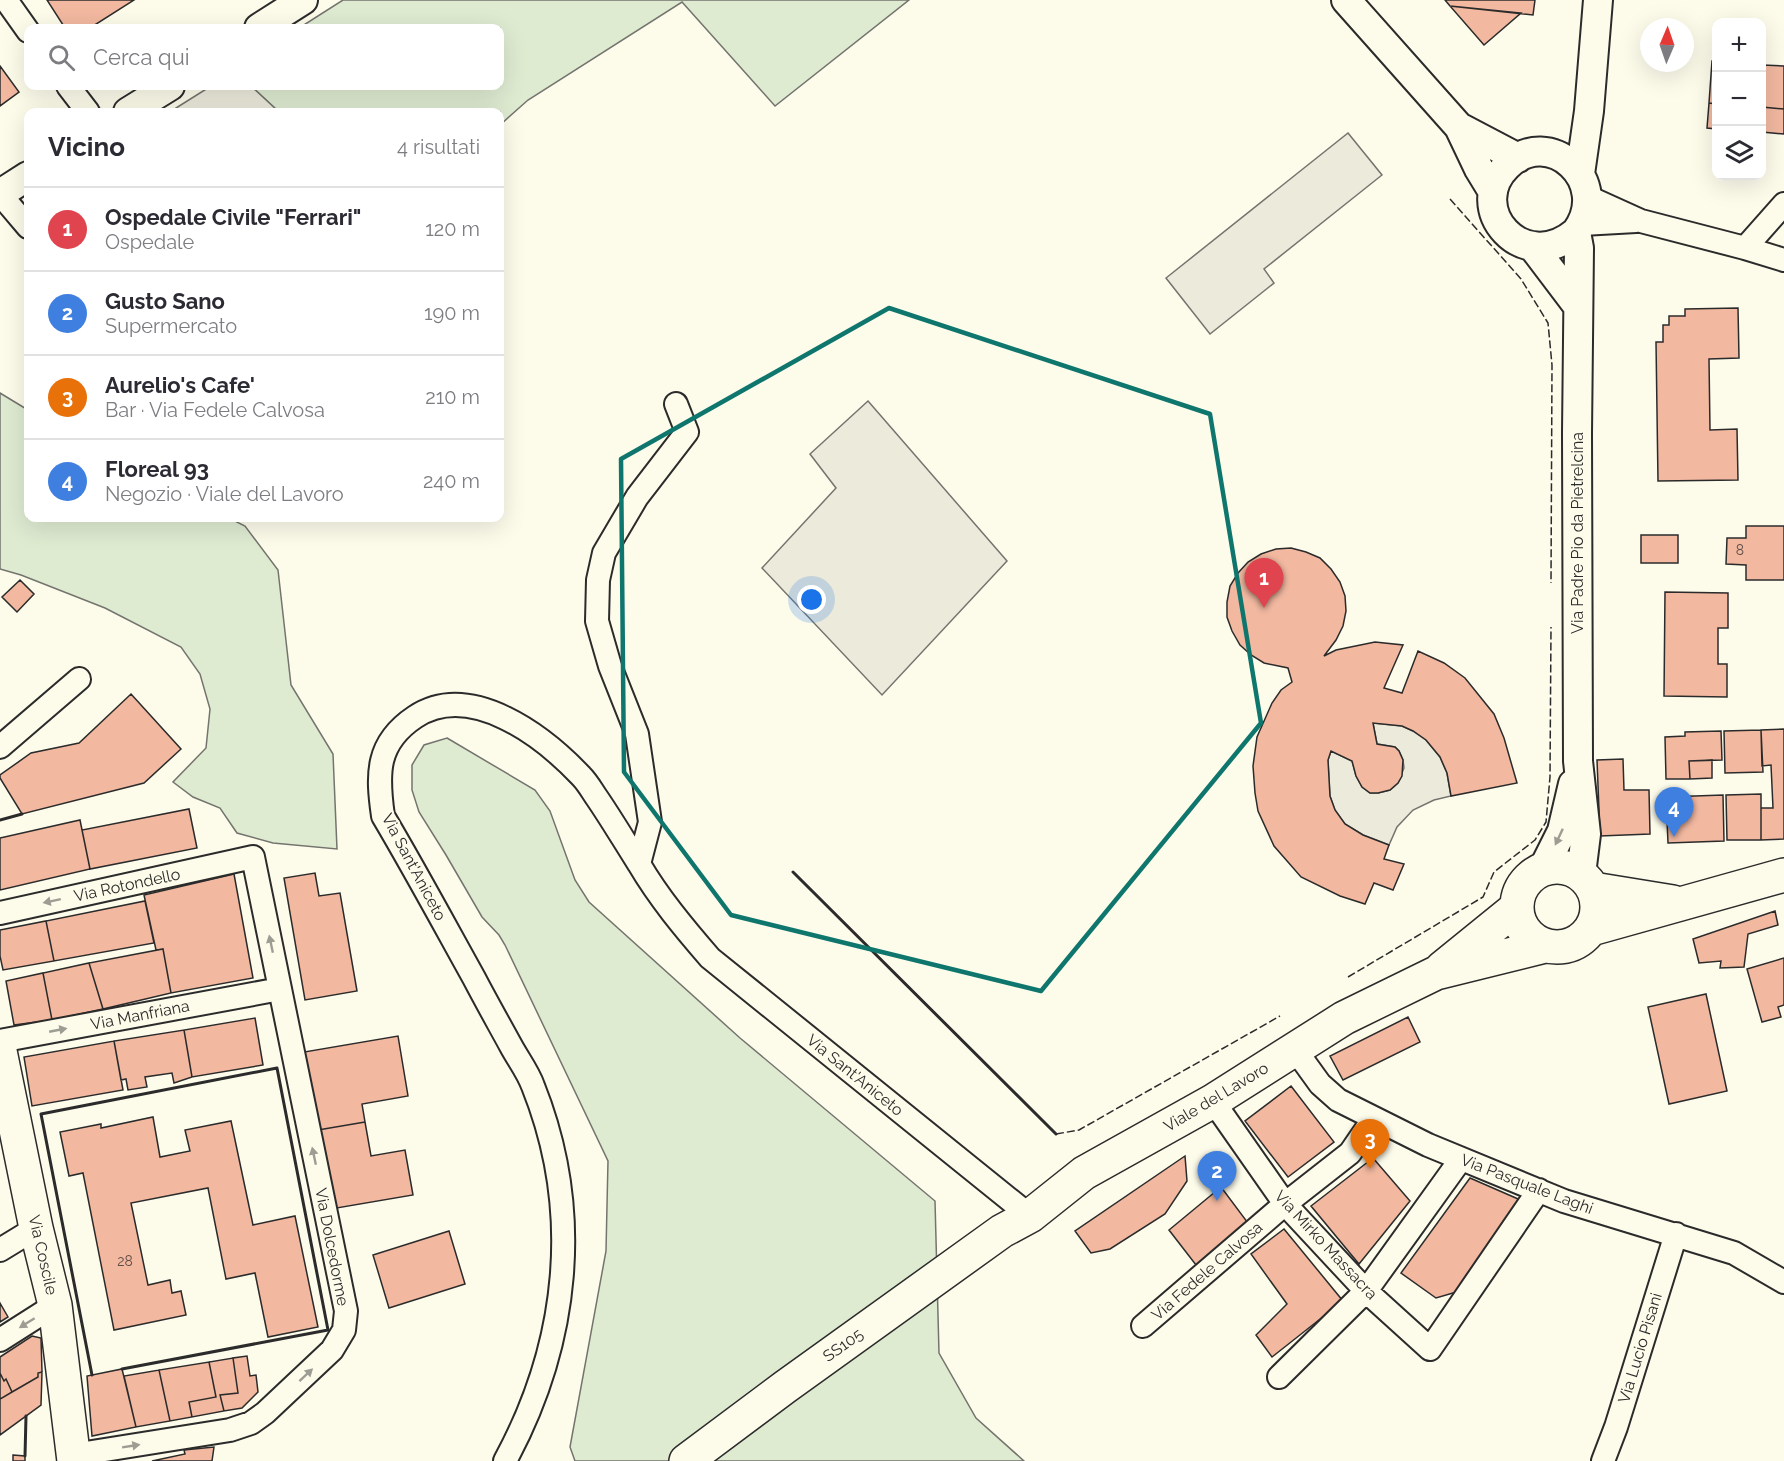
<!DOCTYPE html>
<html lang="it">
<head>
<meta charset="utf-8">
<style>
	:root { --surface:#fff; --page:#f2f2f3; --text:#2b2b33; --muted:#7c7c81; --line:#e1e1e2; --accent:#b45309 }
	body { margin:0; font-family:Raleway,sans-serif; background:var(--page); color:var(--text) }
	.controls { position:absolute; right:18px; top:18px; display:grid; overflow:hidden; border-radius:12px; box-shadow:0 6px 24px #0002 }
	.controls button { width:54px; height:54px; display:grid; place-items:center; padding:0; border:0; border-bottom:2px solid var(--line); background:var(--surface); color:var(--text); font:30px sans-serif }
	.compass { position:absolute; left:1640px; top:18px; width:54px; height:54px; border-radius:50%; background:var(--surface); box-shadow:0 6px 24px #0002; rotate:2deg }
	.you { position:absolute; left:812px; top:600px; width:21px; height:21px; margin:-15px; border:4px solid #fff; border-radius:50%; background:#1a73e8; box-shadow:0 0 0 9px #1a73e833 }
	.badge { display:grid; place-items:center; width:39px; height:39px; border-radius:50%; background:var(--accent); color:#fff; font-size:20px; font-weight:700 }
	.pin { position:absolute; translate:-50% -50px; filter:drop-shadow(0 2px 3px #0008) }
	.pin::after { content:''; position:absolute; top:32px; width:21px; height:18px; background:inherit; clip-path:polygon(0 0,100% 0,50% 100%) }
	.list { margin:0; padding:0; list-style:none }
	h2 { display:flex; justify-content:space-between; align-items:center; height:78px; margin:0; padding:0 24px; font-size:26px }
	h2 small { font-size:20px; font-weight:400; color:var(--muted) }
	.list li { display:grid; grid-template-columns:39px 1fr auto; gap:18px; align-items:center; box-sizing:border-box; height:84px; padding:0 24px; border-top:2px solid var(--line) }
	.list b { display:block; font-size:22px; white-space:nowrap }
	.list p { margin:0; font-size:20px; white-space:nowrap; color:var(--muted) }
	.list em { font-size:20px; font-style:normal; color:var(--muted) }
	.icon { flex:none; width:33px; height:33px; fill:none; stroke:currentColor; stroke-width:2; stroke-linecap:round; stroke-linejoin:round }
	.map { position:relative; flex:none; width:1784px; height:1461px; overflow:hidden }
	.search { position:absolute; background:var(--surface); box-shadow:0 6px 24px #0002; left:24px; top:24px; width:480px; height:66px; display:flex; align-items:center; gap:15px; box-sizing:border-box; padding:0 21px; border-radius:12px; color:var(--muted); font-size:22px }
	.panel { position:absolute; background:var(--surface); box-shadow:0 6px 24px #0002; left:24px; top:108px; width:480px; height:414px; border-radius:12px }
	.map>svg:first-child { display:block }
	.green { fill:#deebd1; stroke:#74746e; stroke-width:1.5 }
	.parking { fill:#eceadb; stroke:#74746e; stroke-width:1.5 }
	.building { fill:#f2b8a0; stroke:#2b2b2b; stroke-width:1.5 }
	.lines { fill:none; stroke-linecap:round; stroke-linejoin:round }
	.minor-casing { stroke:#2b2b2b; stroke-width:26 }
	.tertiary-casing { stroke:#2b2b2b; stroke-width:32 }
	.primary-casing { stroke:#2b2b2b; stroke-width:36 }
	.minor { stroke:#fdfbea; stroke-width:22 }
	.tertiary { stroke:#fdfbea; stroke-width:28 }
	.primary { stroke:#fdfbea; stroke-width:33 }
	.fence { stroke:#2b2b2b; stroke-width:1.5; stroke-dasharray:8 3; stroke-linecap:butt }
	.wall { stroke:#2b2b2b; stroke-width:3 }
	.oneway { fill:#9e9d94 }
	.marked { fill:none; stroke:#0f766e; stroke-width:4.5; stroke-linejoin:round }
	.labels { text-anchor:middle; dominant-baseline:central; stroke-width:4.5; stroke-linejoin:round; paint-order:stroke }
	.number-label { font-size:14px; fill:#5d4e48 }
	.street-label { font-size:16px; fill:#2b2b2b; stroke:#fdfbea }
</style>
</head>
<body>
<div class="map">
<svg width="1784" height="1461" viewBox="0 0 1784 1461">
	<rect width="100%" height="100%" fill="#fdfbea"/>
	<!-- green -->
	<path class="green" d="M343,0H909L775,106L682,2L528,100L500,125V112H279L251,86H500V28H299Z
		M0,393L28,410V518H229L245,526L278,570L291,685L333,754L337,849L273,843L237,833L220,808L193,797L173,782L206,748L210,709L200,674L181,647L105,608L21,575L0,569Z
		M447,738L535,790L550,811L575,880L589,902L740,1038L935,1201L939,1353L976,1418L1024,1461H575L570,1447L606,1251L608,1161L505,945L499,935L482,917L446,855L419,812L412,790V765L424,745Z"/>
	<!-- parking -->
	<path class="parking" d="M211,86H251L279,112H179L176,108Z
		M1348,133L1382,175L1264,269L1274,283L1210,334L1166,278Z
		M868,401L1007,561L882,695L762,568L836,488L810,454Z
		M1373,723L1402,726L1413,731L1426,740L1440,757L1447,773L1451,796L1434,800L1413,810L1397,827L1389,845L1363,835L1345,824L1335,810L1330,796L1328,760L1331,751L1352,761L1356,776L1362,787L1370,793H1378L1390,790L1398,783L1404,768L1403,760L1399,751L1395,747L1377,744Z"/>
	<!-- building -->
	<path class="building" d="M47,0H134L90,28H65Z
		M1445,0H1535L1533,15L1450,6Z
		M1450,6L1521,13L1484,45Z
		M1712,61H1716V104L1709,103Z
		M1762,65L1784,66V109L1762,107Z
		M0,66L19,92L0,106Z
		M1709,103L1716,104V129L1707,128Z
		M1762,107L1784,109V134L1762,132Z
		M1738,308L1739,358L1709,359L1710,430L1737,429L1738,480L1658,481L1656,342H1663V325H1669V316H1685V309Z
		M1746,526H1784V580H1746V565L1726,564L1727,538H1746Z
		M1641,535H1678V563H1641Z
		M1291,548L1306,552L1320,558L1331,569L1340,582L1345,596L1346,611L1343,626L1336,640L1324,656L1336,650L1375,642L1403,645L1384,688L1402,693L1418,651L1444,663L1465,678L1494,714L1504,738L1517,783L1451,796L1447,773L1440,757L1426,740L1413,731L1402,726L1373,723L1377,744L1395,747L1399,751L1403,760L1402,776L1398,783L1390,790L1378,793H1370L1362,787L1356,776L1352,761L1331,751L1328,760L1330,796L1335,810L1345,824L1363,835L1389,845L1384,859L1404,864L1393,890L1374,883L1365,904L1340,896L1301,877L1274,846L1258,811L1255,793L1253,766L1257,737L1272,703L1281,690L1292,682L1288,668L1264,663L1251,655L1240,645L1232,631L1227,617V602L1230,586L1238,573L1248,562L1261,554L1276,549Z
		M20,580L34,594L17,612L2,597Z
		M1665,592L1728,593V628H1718V664H1727V697L1664,696Z
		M131,694L181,749L144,783L22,814L0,778V775L31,753L79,743Z
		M1784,729V839L1761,840V808H1773L1771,765L1762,766L1761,730Z
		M1761,730L1763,772L1725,773L1724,731Z
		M1721,731L1722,760L1689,761L1690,779H1666L1665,737L1685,736V732Z
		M1623,759L1624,790H1649L1650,834L1600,836L1597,760Z
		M1712,760V778L1690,779L1689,761Z
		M1761,794V840H1727L1726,795Z
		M1723,795L1724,841L1668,843L1666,797Z
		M189,809L197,848L90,869L82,830Z
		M80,820L90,869L0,890V838Z
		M315,873L319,896L340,893L357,991L305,1000L284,878Z
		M234,874L253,978L171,993L163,949L156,950L144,895Z
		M145,901L154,943L54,961L46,921Z
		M1775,911L1778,925L1748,934L1744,967L1720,968L1721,961L1699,963L1693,939Z
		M46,921L54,961L3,970L0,956V930Z
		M163,949L171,993L103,1009L89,963Z
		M1784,958V1005L1778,1007L1781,1017L1762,1022L1747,969Z
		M89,963L103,1009L52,1020L43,973Z
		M43,973L52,1020L14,1025L6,981Z
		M1706,994L1727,1091L1669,1104L1648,1007Z
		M1408,1017L1420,1042L1343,1080L1330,1056Z
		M255,1018L263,1065L192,1077L184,1030Z
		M184,1030L192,1077L174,1083L172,1073L145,1077L147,1087L128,1090L126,1079L121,1080L114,1041Z
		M398,1036L408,1096L362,1104L365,1122L318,1130L304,1052Z
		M114,1041L123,1090L32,1106L24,1057Z
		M1291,1086L1334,1142L1288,1177L1245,1121Z
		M153,1117L160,1157L190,1151L185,1130L231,1121L253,1225L295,1216L318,1327L268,1337L255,1273L226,1279L208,1188L131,1203L148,1285L170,1280L172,1293L181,1291L186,1315L114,1330L83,1173L69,1176L60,1132L101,1124V1128Z
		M365,1122L371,1156L405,1150L413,1195L331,1209L318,1130Z
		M1185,1156L1187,1181L1165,1214L1110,1249L1091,1253L1075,1231Z
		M1373,1158L1410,1201L1359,1264L1311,1206Z
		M1470,1178L1525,1202L1470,1288L1436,1298L1401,1273Z
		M1221,1187L1248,1223L1196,1265L1169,1230Z
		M1284,1229L1343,1301L1272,1357L1256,1335L1287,1304L1251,1254Z
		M449,1231L465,1284L389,1308L373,1255Z
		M0,1303L8,1317L0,1322Z
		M32,1336L41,1338L42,1372L38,1373V1377L12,1392L6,1379L4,1381L0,1373V1357Z
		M247,1356L250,1376L256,1375L258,1392L242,1408L224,1411L220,1395L238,1393L233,1358Z
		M233,1358L238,1393L220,1395L224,1411L192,1417L189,1402L216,1397L209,1362Z
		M209,1362L216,1397L189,1402L192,1417L170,1421L159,1370Z
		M122,1369L136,1427L92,1436L87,1376Z
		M159,1370L170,1421L136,1427L124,1376Z
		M42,1372L41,1405L0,1435V1399L38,1377V1373Z
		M0,1373L4,1381L6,1379L12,1392L0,1399Z
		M214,1447L212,1461H152L185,1454L184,1450Z
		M13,1455L25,1456V1461H13Z"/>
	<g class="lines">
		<!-- minor casing -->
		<g class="minor-casing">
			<path id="minor" d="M6,0L28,31
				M68,86L88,112
				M0,194L28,227
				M1588,197L1641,221L1745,248L1784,260
				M1582,224L1636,221
				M1745,248L1784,204
				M0,747L79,679
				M639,864L650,822L637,734L610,666L597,621L598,580L604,553L637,497L687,432L676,404
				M0,913L253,857L346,1311L344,1330L332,1350L265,1413L251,1423L230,1430L73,1455
				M0,1041L280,989
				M1294,1048L1320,1084L1338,1100L1428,1145L1564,1201L1734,1253L1784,1282
				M1213,1101L1285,1204L1366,1291L1430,1349L1539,1190
				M0,1250L36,1228
				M1143,1326L1285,1204L1350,1153L1374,1118
				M0,1340L55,1305
				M1279,1377L1366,1291L1461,1159
				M505,1461C569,1343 583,1211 533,1086C528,1072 518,1059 511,1046C499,1024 486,1001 474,978C444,924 415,870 383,816C377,774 376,743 415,717C471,680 544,737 581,776C588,783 592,791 597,798C612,820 625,842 639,864C659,898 684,928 710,958L1030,1216
				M1603,1461L1616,1427L1676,1234"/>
		</g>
		<!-- tertiary casing -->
		<g class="tertiary-casing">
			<path id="tertiary" d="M1346,0L1459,127L1479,169L1493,192
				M259,28L303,0
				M128,112L170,86
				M1459,127L1518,158
				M1580,174L1589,111L1598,0
				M0,194L28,176
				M1576,232C1523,277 1464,208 1507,166C1549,124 1613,182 1576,232L1579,248L1577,433L1578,761L1586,834L1581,874
				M1533,247L1577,305
				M1543,869L1562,831L1573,784"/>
		</g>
		<!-- primary casing -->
		<g class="primary-casing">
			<path id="primary" d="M1517 907a40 40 0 1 1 80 0a40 40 0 1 1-80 0Z
				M1593,889L1673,902
				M1591,929L1784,875
				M1442,968L1516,908
				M0,1051L36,1228L55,1305L74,1461
				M686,1461L785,1387L1002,1231L1030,1216L1084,1173L1213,1101L1344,1018L1436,973L1545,946"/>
		</g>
		<!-- minor -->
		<use href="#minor" class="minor"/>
		<!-- tertiary -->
		<use href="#tertiary" class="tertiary"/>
		<!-- primary -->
		<use href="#primary" class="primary"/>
		<!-- fence -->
		<path class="fence" d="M1450,199L1521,279L1548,323L1552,365L1551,583
			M1348,977L1483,897L1494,872L1535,840L1546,822L1550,777L1551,627
			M1056,1134L1079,1130L1280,1016"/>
		<!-- wall -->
		<path class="wall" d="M0,820L22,814
			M793,872L1056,1134
			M92,1375L41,1114L277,1068L328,1330L122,1369
			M25,1456L26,1416"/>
	</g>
	<!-- one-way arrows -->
	<defs><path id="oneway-solid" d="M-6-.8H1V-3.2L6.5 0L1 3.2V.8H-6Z" transform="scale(1.5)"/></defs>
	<g class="oneway">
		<use href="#oneway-solid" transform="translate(1559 837) rotate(115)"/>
		<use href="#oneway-solid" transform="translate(52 901) rotate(168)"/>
		<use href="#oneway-solid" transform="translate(271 944) rotate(-102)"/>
		<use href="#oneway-solid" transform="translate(58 1030) rotate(-11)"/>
		<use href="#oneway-solid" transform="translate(314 1156) rotate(-102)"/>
		<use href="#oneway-solid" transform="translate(27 1323) rotate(148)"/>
		<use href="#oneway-solid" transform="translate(306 1375) rotate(-43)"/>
		<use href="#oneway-solid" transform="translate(131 1446) rotate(-9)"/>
	</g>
	<!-- marked area -->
	<path class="marked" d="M889,308L1210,414L1261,723L1041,991L731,915L624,772L621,459Z"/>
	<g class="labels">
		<!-- number labels -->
		<g class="number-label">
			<text x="1740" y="550">8</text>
			<text x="125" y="1261">28</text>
		</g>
		<!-- street labels -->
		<g class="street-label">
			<text transform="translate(1577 533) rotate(-90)">Via Padre Pio da Pietrelcina</text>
			<text transform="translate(414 867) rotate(62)">Via Sant'Aniceto</text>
			<text transform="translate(127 885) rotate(-12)">Via Rotondello</text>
			<text transform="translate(140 1015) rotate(-11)">Via Manfriana</text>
			<text transform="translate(855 1075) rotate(39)">Via Sant'Aniceto</text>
			<text transform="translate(1216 1097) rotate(-31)">Viale del Lavoro</text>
			<text transform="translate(1527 1184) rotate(21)">Via Pasquale Laghi</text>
			<text transform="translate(1326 1245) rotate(47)">Via Mirko Massacra</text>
			<text transform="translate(332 1247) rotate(79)">Via Dolcedorme</text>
			<text transform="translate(43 1255) rotate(77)">Via Coscile</text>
			<text transform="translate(1207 1271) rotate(-41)">Via Fedele Calvosa</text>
			<text transform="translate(843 1345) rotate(-36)">SS105</text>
			<text transform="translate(1640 1348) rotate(-73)">Via Lucio Pisani</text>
		</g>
	</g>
</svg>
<div class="controls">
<button>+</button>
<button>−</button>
<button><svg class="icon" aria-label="layers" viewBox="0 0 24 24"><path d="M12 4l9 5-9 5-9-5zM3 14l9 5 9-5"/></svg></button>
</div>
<svg class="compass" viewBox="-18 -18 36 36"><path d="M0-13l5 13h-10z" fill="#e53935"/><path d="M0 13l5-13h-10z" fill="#7c7c81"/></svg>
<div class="you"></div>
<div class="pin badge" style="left:1264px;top:608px;background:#e0444e">1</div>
<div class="pin badge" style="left:1217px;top:1201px;background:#3f7fe0">2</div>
<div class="pin badge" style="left:1370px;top:1169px;background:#e8710a">3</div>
<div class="pin badge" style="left:1674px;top:837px;background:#3f7fe0">4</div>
<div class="search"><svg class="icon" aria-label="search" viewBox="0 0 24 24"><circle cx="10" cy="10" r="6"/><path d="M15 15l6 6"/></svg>Cerca qui</div>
<section class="panel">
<h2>Vicino<small>4 risultati</small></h2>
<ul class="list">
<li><span class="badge" style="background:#e0444e">1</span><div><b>Ospedale Civile &quot;Ferrari&quot;</b><p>Ospedale</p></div><em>120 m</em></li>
<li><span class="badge" style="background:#3f7fe0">2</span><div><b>Gusto Sano</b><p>Supermercato</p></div><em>190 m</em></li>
<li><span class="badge" style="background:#e8710a">3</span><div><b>Aurelio's Cafe'</b><p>Bar · Via Fedele Calvosa</p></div><em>210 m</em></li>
<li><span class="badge" style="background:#3f7fe0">4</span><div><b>Floreal 93</b><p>Negozio · Viale del Lavoro</p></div><em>240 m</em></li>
</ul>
</section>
</div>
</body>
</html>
